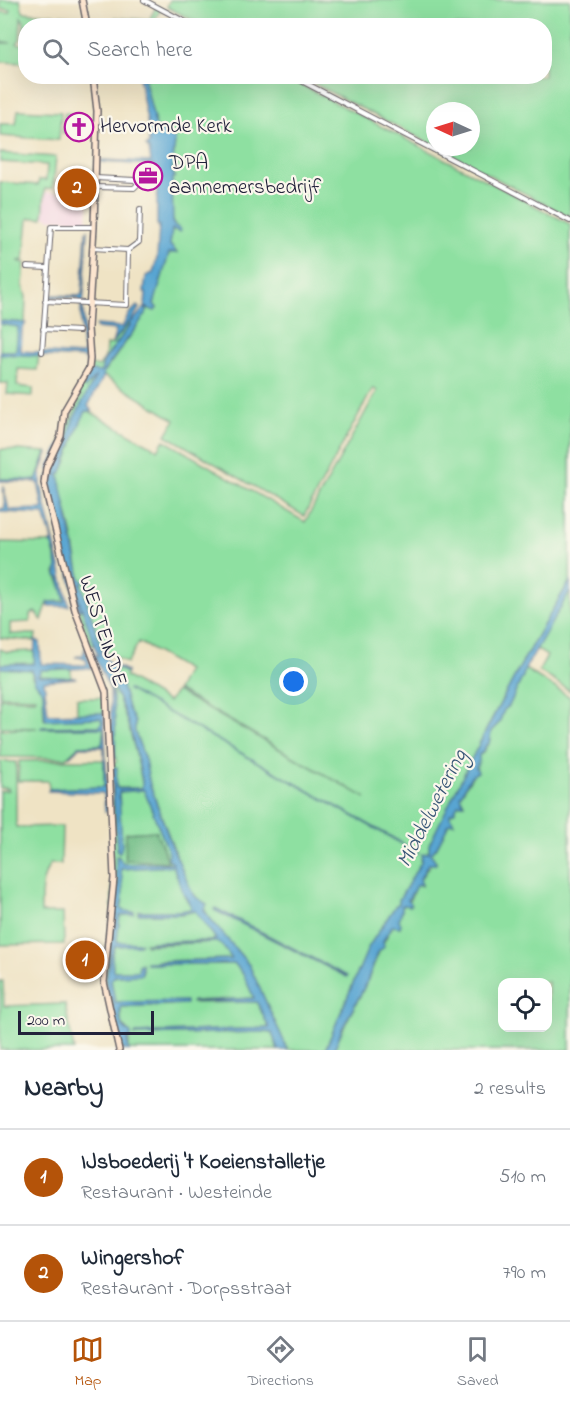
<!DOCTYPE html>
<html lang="en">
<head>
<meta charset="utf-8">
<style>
	:root { --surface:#fff; --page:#f6f6f7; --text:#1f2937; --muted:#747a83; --line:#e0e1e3; --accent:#b45309 }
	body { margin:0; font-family:"Indie Flower",sans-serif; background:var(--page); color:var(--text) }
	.controls { position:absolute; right:18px; bottom:18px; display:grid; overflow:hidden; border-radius:12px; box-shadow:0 6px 24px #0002 }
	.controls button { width:54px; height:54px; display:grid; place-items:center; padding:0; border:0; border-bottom:2px solid var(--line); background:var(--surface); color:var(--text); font:30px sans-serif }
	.compass { position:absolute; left:426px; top:102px; width:54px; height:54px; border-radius:50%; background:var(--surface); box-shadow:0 6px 24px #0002; rotate:274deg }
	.scale { position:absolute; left:18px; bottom:15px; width:136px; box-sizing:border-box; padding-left:6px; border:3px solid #22223b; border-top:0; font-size:16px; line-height:21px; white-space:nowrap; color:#22223b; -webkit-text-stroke:4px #fbf7ec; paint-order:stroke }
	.you { position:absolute; left:294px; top:682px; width:21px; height:21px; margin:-15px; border:4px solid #fff; border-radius:50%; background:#1a73e8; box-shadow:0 0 0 9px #1a73e833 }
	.badge { display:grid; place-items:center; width:39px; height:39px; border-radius:50%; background:var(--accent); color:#fff; font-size:20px; font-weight:700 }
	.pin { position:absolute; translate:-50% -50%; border:3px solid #fff; box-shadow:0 2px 6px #0006 }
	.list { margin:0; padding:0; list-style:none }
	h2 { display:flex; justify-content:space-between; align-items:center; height:78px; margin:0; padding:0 24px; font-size:26px }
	h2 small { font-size:20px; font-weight:400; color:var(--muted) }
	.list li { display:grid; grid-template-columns:39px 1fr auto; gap:18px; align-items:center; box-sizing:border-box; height:96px; padding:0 24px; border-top:2px solid var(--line) }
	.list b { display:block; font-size:22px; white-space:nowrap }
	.list p { margin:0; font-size:20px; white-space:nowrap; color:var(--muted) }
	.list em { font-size:20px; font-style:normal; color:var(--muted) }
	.icon { flex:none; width:33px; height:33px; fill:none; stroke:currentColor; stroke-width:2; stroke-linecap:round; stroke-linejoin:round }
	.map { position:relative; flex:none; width:570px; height:1050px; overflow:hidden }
	.search { position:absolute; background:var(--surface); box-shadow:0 6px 24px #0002; left:18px; right:18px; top:18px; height:66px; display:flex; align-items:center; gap:15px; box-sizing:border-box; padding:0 21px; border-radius:24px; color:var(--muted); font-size:22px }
	.sheet { height:270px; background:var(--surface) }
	nav { display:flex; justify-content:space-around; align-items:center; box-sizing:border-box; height:84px; border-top:2px solid var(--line); background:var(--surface); font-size:16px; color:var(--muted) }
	nav a { display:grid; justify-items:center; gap:3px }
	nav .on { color:var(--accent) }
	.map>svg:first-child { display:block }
	.built { fill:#f3cfe0 }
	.green { fill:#8ee0a1; stroke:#58816e; stroke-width:1.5; fill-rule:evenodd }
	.forest { fill:#72be87; stroke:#4a7061; stroke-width:1.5 }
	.water { fill:#59a5d2; stroke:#3e6486; stroke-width:1.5 }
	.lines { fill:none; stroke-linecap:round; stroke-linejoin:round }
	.street-casing { stroke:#6a666b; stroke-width:6 }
	.secondary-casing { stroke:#6a666b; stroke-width:8 }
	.street { stroke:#fff; stroke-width:4 }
	.secondary { stroke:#fce5cf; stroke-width:5 }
	.labels { text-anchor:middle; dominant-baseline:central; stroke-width:4.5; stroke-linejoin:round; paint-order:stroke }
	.poi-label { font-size:21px; fill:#22223b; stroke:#fbf7ec; text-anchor:start }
	.street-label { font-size:21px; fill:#22223b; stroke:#fbf7ec }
	.water-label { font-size:22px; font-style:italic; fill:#385677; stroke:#fbf7ec }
</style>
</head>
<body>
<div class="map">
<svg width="570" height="1050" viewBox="0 0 570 1050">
	<rect width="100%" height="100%" fill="#fbf7ec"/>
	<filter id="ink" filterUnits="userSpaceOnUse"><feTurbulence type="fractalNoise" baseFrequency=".0167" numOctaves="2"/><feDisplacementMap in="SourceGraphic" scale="12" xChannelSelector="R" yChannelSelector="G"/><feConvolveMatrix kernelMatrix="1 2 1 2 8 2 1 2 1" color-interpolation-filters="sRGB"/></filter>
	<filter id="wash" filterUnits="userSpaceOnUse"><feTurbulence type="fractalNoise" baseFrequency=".008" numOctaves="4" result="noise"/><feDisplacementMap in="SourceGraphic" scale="24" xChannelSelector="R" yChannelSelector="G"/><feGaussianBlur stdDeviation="1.35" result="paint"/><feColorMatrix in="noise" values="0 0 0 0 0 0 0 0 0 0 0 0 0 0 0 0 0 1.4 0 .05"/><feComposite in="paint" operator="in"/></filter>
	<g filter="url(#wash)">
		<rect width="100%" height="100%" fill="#efe3c4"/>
		<!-- built -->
		<path class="built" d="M46,192L89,194L87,221L50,219L44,216Z"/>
		<!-- green -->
		<path class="green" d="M0,0H20L23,12L84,17L86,25L26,26L25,41L23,40L24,22L21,17L20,40L17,43L25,45V63L0,62V43H11L0,41V12L10,13L11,10L0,9Z
			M170,0H570V217L436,147H471V111H435V146L301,77L544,76V26L202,25L167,7Z
			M156,7L161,9L152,25L113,26L115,18L149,20Z
			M144,77H286L570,224V581L534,641L491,720L429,845V853L422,854L421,862L399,900L400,903L398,906L396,905L369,946L325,1050H288L249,965L209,917L198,899L192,892L184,876L150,785L145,760L135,732V722L128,708L122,686L111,665L127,673L125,676L168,702L176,691L366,798L177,690L187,670L139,642L127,663L102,650L81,584L72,532L58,476C70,465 74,427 87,410L158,450L164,440L305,522L377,391L373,388L304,516L166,435L175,420L102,375L136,328L148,308H157L154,304L169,253L176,252L170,245L172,229L178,231C168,217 171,195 172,178L175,176L172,171L175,141L156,128Z
			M18,110L61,112L59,140L0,136V124H16Z
			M65,113L76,114L74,134L63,133Z
			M0,153L56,157L53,188L45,189L43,218H30L28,219L24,260L18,261L25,263L23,285L26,297L25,323L0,321V182L38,185L39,180H46L47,165L0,162Z
			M130,322L131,324L103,362L101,372L91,371L83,385L85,388L96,376L73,420L69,436L65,444H60L81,395L76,393L91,365L99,367L105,357L106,345L112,344Z
			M0,323L21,324L18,327L16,351H0Z
			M0,354L39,355L37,370L18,369L17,386L33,388V396L7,394L8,383H0Z
			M3,449L46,452L36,480L0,479V450Z
			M0,542L50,543L52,545L58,568L55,573L63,590L65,601L48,602L42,620L35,612L30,614V622L10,623V634H36L35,641L0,638Z
			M71,569L76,580L77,589L96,646L90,645L78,610H81Z
			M570,591V691L539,671L547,656L536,649Z
			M0,649L7,652L34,651L35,663L0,664Z
			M0,668L32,669V677L43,692L44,719L100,718L102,720L101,726L42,728L102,727L104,728L102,745L79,746L66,758L0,757V730L37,728L0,727V698L35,699L36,697L0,696Z
			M71,668V678L38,676L41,670Z
			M525,669L570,697V1050H334C342,1028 355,1007 365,986C375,965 379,946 393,926L400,927L399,920L402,910L401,907L409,902L416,884L422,886L420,879L431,863L435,864L436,862L431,854C439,847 443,834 449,823H454L449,816L450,813L454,812L458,804H464L460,796L476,770L479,754H482L490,740L491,731L499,723L504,710L509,706L523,676ZM502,982H548V1028H502Z
			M109,679C127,712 136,751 143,788H117L112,770L117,850L118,852L119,792L144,790L169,853L170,860V856L173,863L123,864L119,857L118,882L109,949L112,1004L123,1050H120L104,981L112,915V764L116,763L113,693ZM156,831L168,862L126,860V833Z
			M77,698H103L104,713L77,714Z
			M69,760H104V787L49,789L48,781H18L19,761Z
			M0,761L16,762V827L62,826L61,864H50C40,881 41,895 41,913H63L64,944L0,945V791L9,790L8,788H0Z
			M173,866L184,895L191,906V909L181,911H139L138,914H183L195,911L216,938L211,941L154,942L145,943L146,945L217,942L222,945L232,959L157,961L147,964H235L243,974L254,998L192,1001V1003L257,1002L269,1028L136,1033L135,1035L263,1032L272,1033L278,1050H129V1032L121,1024V1007L172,1005L115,1002L111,980L113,977L142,973L141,964L138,971H113L112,955L115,946L123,945L116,940L119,918L120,915L134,913L123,911L121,908L122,902L119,881L121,869Z
			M0,981H3L4,1006L65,1004L74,1050H0Z"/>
		<!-- forest -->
		<path class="forest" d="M156,831L168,862L125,860L126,833Z"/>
		<!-- water -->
		<path class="water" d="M139,77H144L156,128L174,138L175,141L172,171L175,177L172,178L173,224L181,230L180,232L172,229L170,245L177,253H169L154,304L157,308L155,311L145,307L146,293L144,292L146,276L153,273L157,258L159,225H157V188L153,165L101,162V160L151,162L149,149L146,146L149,144L148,127Z
			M88,230L83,307L86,364L85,358L0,354V351H16L18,327L0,324V321L26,323L22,330L21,351L81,355L83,353L81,324V302L77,298L50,297V295L79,296L82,294L86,232Z
			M137,306L139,308L131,321H133L144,308L147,310L146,314L104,371L103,375L104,376L88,406L92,411H86C75,431 70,453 61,474H59L80,578L84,582L81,584L101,647V654L110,663L127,671V673L112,666L122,686L128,708L135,722V732L145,760L150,785L172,846L192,892L194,896L207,904L204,910L209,917L249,965L288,1050H278L272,1033L263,1032L135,1035L136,1033L269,1028L257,1002H191L254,998L243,974L235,964H146V962L232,959L222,945L217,942L145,944L154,942L211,941L216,939L195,911L177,914H138L139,911H181L191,909V906L184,895L173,866L121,869C122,882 125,894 121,908L123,911L134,912V914L120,916L117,940L118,942L141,943L139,945L115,946L112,955L113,971H138L139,964H142V973L140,975L115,976L111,980L115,1002L186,1001V1004L121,1007C119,1018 120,1029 131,1033V1037L127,1039L129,1050H123L115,1024L112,999H110L106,984L118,882L116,876V856L119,857L123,864L173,863L168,858L169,853L144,790L119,792L122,846L120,852H118L117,850L112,770L113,767L117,768L116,787L119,789L142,788V780C135,747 127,708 108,679C116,704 116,732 115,758H112L110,690L94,655L98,656C92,639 87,622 81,606C77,594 77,580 71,569L81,610H78L47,479L48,475L51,476L49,481H52L53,476L56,475L55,472L64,447L53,471L48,470L49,466L60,445L65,444L69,436L73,420L96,376L85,388L82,385L91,371L101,372L103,362L131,324L129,322L112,344L116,330L96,328V325L122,327L129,314Z
			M47,452L48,453L41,472V485L69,606H48V602H64L65,600L59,578L56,576C58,567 56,551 50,542H52V539L44,514L0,512V509L5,508L3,486L9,510L43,509L38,482L0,481V479L36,480Z
			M570,581V591L525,669L523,676L509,706L504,710L499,723L491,731L489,744H487L481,754H479V761L476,768L478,772L471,776L460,796L464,804H458L454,812L450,813V816L454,823H449L437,847L431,854L436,862V864H428L420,879L422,885L417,884L408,900L411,904L410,906L402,905V910L399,920L401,924L400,927L392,926L383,941L384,947L377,953L367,982L342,1029L334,1050H325L369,946L396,905L399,904V900L421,862L422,854L429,853V845C473,755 517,666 570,581Z
			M35,640L40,642L41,664L86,665L87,663L85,658L75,657L83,655L85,648L92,668L41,670L38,676L77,678L44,681L48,714L104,713L108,811L105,812L104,794L103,793L48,791L49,789L104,787V747H80L69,757L79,746L102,745L104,728H41L42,727L100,726L102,722L100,718L45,720L43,692L34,681L32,670L0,668V664H34Z
			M127,689L418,852V853Z
			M215,908L347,976V977L214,910Z"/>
	</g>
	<g filter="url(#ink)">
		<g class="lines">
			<!-- street casing -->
			<g class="street-casing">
				<path id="street" d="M144,0L193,26
					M292,76L570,221
					M95,178L135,180L138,184L134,188L95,187
					M92,248L128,250L139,242L140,209
					M27,267L47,268
					M45,301L127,305L128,250
					M43,329L79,331
					M42,352L51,227H94"/>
			</g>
			<!-- secondary casing -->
			<g class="secondary-casing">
				<path id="secondary" d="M82,0L87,26
					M93,76L97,111L94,227L88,328L90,359L89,368L64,411L61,436L46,468L44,483L75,610L106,692L114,878L104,982L119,1050"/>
			</g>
			<!-- street -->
			<use href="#street" class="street"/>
			<!-- secondary -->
			<use href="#secondary" class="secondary"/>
		</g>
	</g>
	<!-- icons -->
	<defs>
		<g id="church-ring" transform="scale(1.5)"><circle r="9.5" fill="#fbf7ec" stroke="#b5179e" stroke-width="1.5"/><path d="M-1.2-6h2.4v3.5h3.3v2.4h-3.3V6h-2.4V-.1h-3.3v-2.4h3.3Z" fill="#b5179e"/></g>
		<g id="office-ring" transform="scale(1.5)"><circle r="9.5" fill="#fbf7ec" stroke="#b5179e" stroke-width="1.5"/><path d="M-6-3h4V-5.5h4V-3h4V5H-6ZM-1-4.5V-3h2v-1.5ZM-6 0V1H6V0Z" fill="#b5179e"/></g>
	</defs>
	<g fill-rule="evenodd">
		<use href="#church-ring" x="79" y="127"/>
		<use href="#office-ring" x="148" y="176"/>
	</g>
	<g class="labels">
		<!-- poi labels -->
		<g class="poi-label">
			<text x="100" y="127">Hervormde Kerk</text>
			<text x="169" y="164">DPA<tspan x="169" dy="24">aannemersbedrijf</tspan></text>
		</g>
		<!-- street labels -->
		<g class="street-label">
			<text transform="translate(102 631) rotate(72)">WESTEINDE</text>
		</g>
		<!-- water labels -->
		<g class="water-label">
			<text transform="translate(433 809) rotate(-63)">Middelwetering</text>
		</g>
	</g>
</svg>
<div class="controls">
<button><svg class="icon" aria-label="locate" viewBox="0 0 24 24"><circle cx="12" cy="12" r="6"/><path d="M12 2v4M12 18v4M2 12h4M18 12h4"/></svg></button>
</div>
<svg class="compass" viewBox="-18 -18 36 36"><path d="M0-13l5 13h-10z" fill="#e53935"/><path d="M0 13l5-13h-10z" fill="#747a83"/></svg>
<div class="scale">200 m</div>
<div class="you"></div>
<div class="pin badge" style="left:85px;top:960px">1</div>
<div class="pin badge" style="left:77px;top:188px">2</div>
<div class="search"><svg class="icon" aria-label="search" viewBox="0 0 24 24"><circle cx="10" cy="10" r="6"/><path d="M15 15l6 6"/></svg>Search here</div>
</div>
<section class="sheet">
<h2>Nearby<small>2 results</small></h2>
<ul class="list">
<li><span class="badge">1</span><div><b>IJsboederij 't Koeienstalletje</b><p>Restaurant · Westeinde</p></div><em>510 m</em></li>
<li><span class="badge">2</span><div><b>Wingershof</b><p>Restaurant · Dorpsstraat</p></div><em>790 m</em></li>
</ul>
</section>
<nav>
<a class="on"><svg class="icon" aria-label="map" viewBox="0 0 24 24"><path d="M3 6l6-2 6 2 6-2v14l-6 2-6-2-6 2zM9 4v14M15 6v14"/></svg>Map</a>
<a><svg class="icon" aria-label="directions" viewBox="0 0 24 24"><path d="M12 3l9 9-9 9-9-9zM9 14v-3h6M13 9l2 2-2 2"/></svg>Directions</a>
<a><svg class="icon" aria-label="saved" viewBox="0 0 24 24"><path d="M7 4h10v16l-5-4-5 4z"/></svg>Saved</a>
</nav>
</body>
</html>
